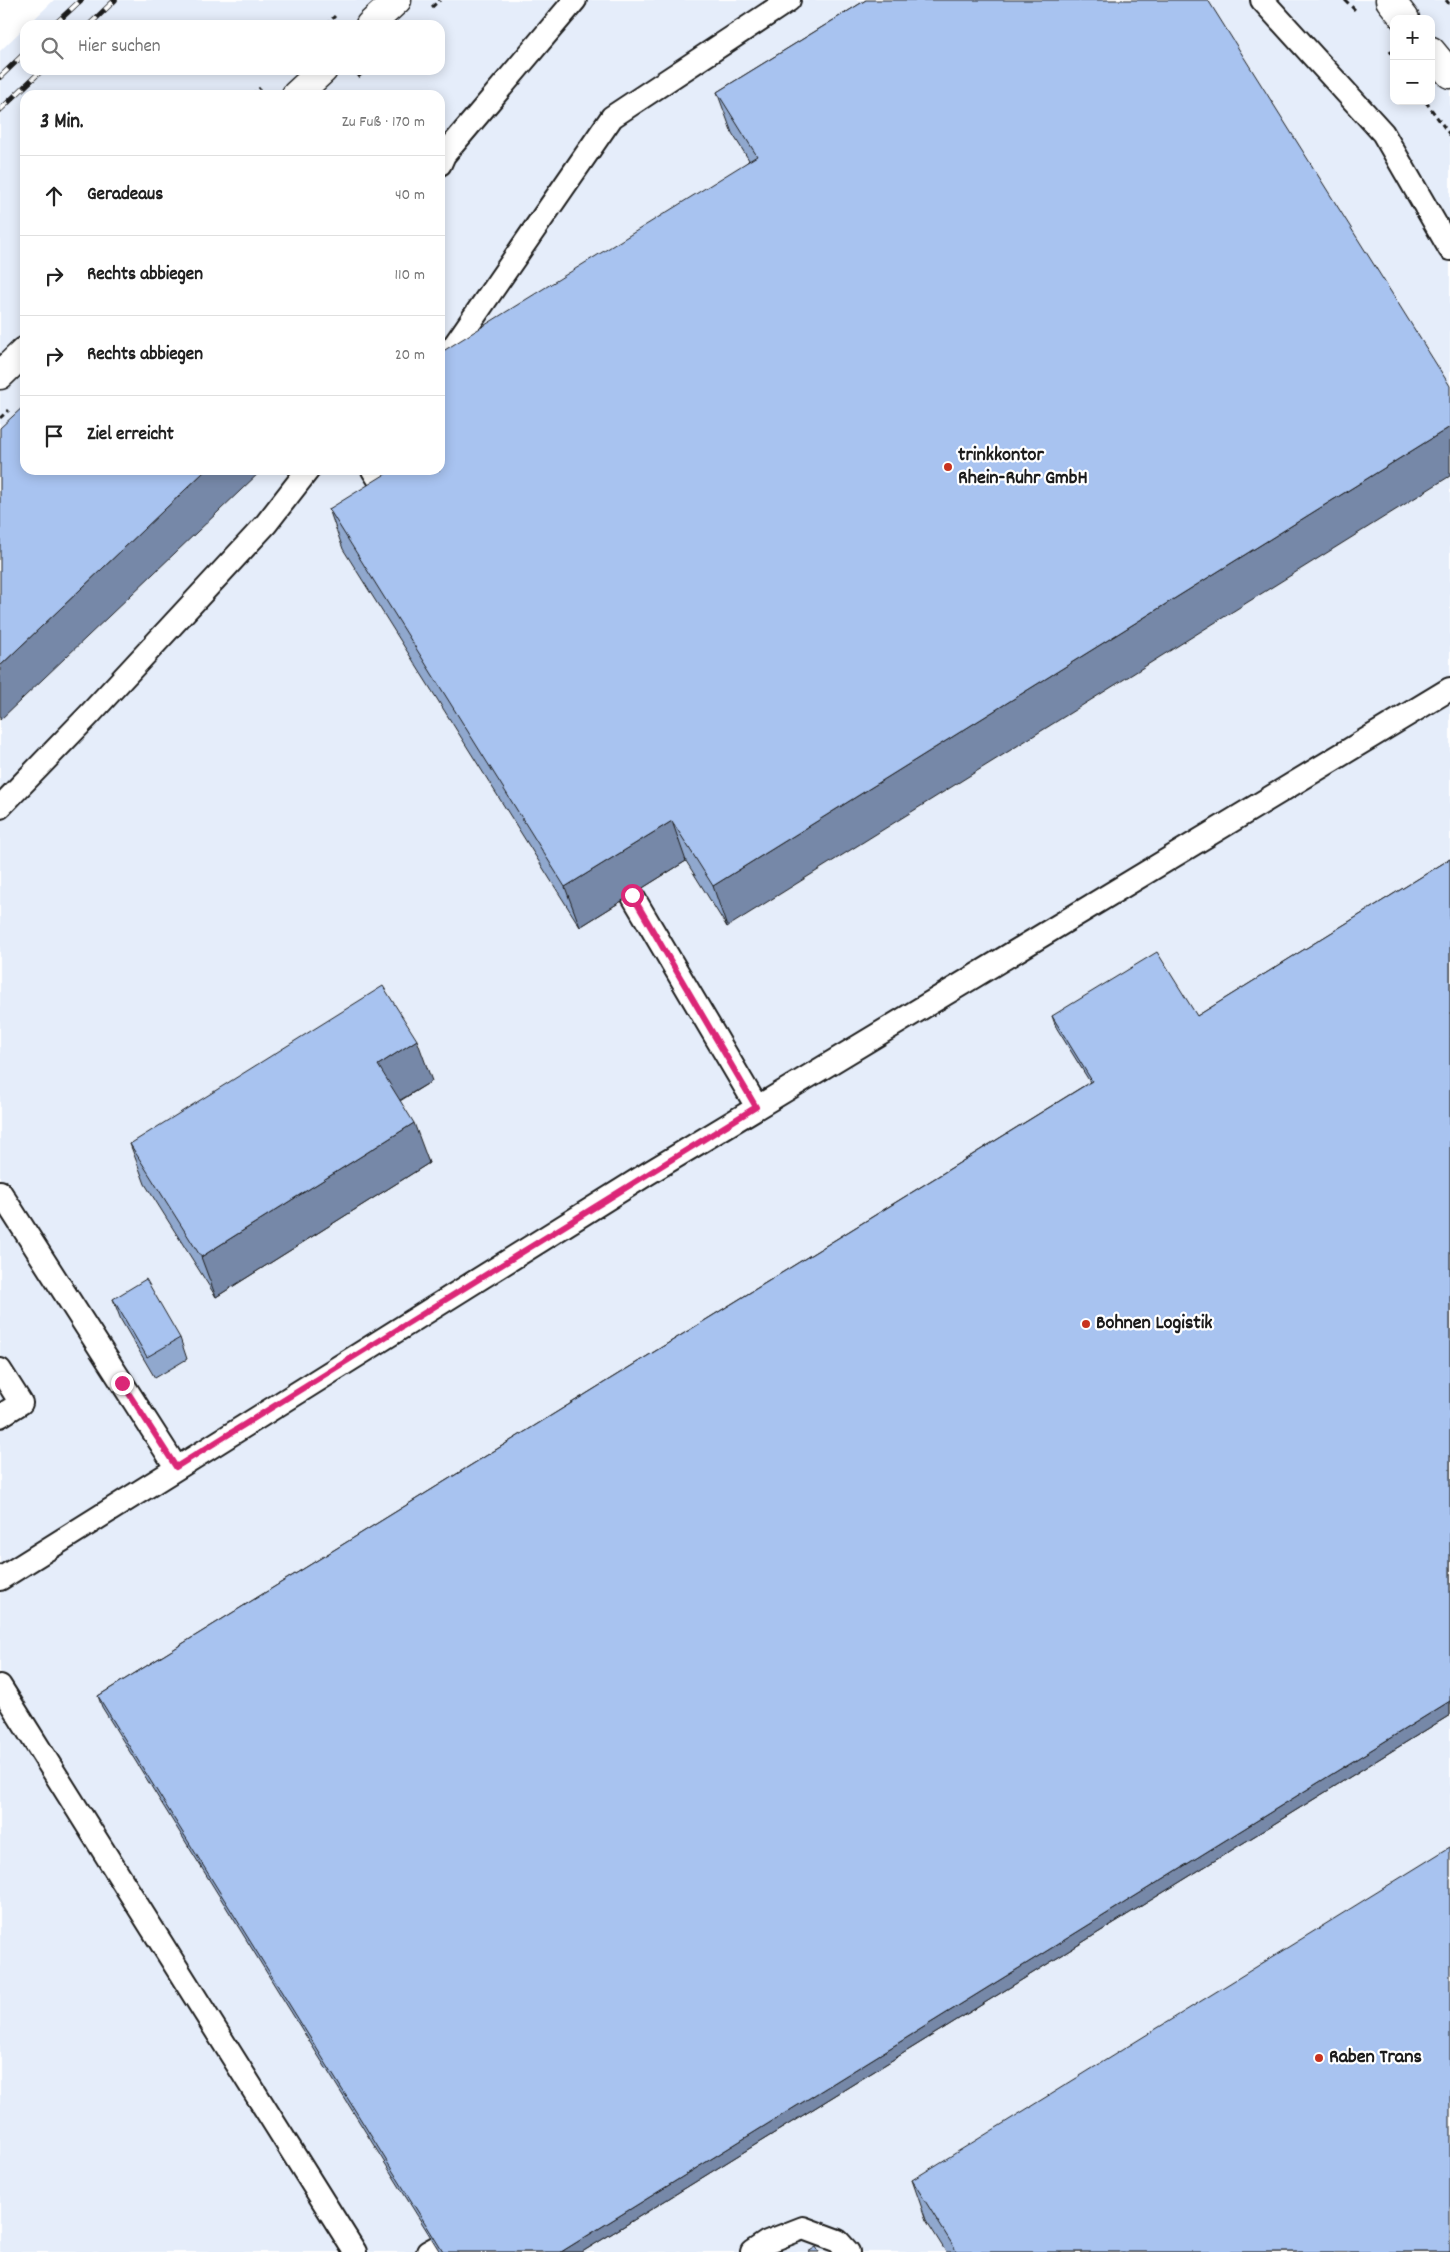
<!DOCTYPE html>
<html lang="de">
<head>
<meta charset="utf-8">
<style>
	:root { --surface:#fff; --page:#f2f2f2; --text:#222; --muted:#767676; --line:#e0e0e0 }
	body { margin:0; font-family:Dekko,sans-serif; background:var(--page); color:var(--text) }
	.controls { position:absolute; right:15px; top:15px; display:grid; overflow:hidden; border-radius:10px; box-shadow:0 2px 12px #0003 }
	.controls button { width:45px; height:45px; display:grid; place-items:center; padding:0; border:0; border-bottom:1px solid var(--line); background:var(--surface); color:var(--text); font:25px sans-serif }
	.stop { position:absolute; width:15px; height:15px; margin:-11px; border:4px solid #db2777; border-radius:50%; background:#fff }
	.stop.end { background:#db2777; border-color:#fff; box-shadow:0 1px 5px #0008 }
	.list { margin:0; padding:0; list-style:none }
	h2 { display:flex; justify-content:space-between; align-items:center; height:65px; margin:0; padding:0 20px; font-size:21px }
	h2 small { font-size:16px; font-weight:400; color:var(--muted) }
	.list li { display:grid; grid-template-columns:32px 1fr auto; gap:15px; align-items:center; box-sizing:border-box; height:80px; padding:0 20px; border-top:1px solid var(--line) }
	.list b { display:block; font-size:19px; white-space:nowrap }
	.list em { font-size:16px; font-style:normal; color:var(--muted) }
	.icon { flex:none; width:28px; height:28px; fill:none; stroke:currentColor; stroke-width:2; stroke-linecap:round; stroke-linejoin:round }
	.map { position:relative; flex:none; width:1450px; height:2252px; overflow:hidden }
	.search { position:absolute; background:var(--surface); box-shadow:0 2px 12px #0003; left:20px; top:20px; width:425px; height:55px; display:flex; align-items:center; gap:12px; box-sizing:border-box; padding:0 18px; border-radius:15px; color:var(--muted); font-size:19px }
	.panel { position:absolute; background:var(--surface); box-shadow:0 2px 12px #0003; left:20px; top:90px; width:425px; height:385px; border-radius:15px }
	.map>svg:first-child { display:block }
	.built { fill:#e5edfa; fill-rule:evenodd }
	.lines { fill:none; stroke-linecap:round; stroke-linejoin:round }
	.lane-casing { stroke:#1c1c1c; stroke-width:26 }
	.secondary-casing { stroke:#1c1c1c; stroke-width:31 }
	.path { stroke:#1c1c1c; stroke-width:3; stroke-dasharray:5 4; stroke-linecap:butt }
	.lane { stroke:#fff; stroke-width:22 }
	.secondary { stroke:#fff; stroke-width:28 }
	.rail-casing { stroke:#1c1c1c; stroke-width:5.5 }
	.rail { stroke:#fff; stroke-width:4; stroke-dasharray:11; stroke-linecap:butt }
	.wall { fill:#90a8ce; stroke:#1c1c1c }
	.shaded-wall { fill:#7688a8; stroke:#1c1c1c }
	.building { fill:#a8c3f0; stroke:#1c1c1c }
	.route { stroke:#db2777; stroke-width:6 }
	.poi-dot { fill:#c8321e; stroke:#fff; stroke-width:2 }
	.labels { text-anchor:middle; dominant-baseline:central; stroke-width:4.5; stroke-linejoin:round; paint-order:stroke }
	.poi-label { font-size:20px; font-weight:bold; fill:#1c1c1c; stroke:#fff; text-anchor:start }
</style>
</head>
<body>
<div class="map">
<svg width="1450" height="2252" viewBox="0 0 1450 2252">
	<rect width="100%" height="100%" fill="#fff"/>
	<filter id="ink" filterUnits="userSpaceOnUse"><feTurbulence type="fractalNoise" baseFrequency=".02" numOctaves="2"/><feDisplacementMap in="SourceGraphic" scale="10" xChannelSelector="R" yChannelSelector="G"/><feConvolveMatrix kernelMatrix="1 2 1 2 8 2 1 2 1" color-interpolation-filters="sRGB"/></filter>
	<g filter="url(#ink)">
		<!-- built -->
		<path class="built" d="M54,0H1450V2252H0V51L25,27V70H440V25H28ZM1394,19H1431V101H1394ZM25,95H440V470H25Z"/>
		<g class="lines">
			<!-- lane casing -->
			<g class="lane-casing">
				<path id="lane" d="M1262,0L1383,133L1450,249
					M440,164L444,155L575,0
					M440,366L612,117L789,0
					M373,470L394,503
					M0,807L89,715L266,524L308,470
					M632,895L757,1107
					M0,1192L176,1467
					M0,1370L21,1403L0,1416
					M0,1579L647,1174L1450,689
					M0,1686L355,2252
					M428,2252L437,2247
					M752,2252L767,2242L803,2228L838,2241L848,2252"/>
			</g>
			<!-- secondary casing -->
			<g class="secondary-casing">
				<path id="secondary" d="M1390,0L1405,19
					M370,25L397,0
					M1431,51L1450,74
					M296,95L323,70
					M0,375L25,351"/>
			</g>
			<!-- path -->
			<path class="path" d="M1345,0L1355,10
				M1446,0L1450,5
				M432,7L440,0
				M326,25L335,16
				M1390,51L1394,57
				M358,77L366,70
				M252,95L260,88
				M1426,102L1450,135
				M0,418L9,410"/>
			<!-- lane -->
			<use href="#lane" class="lane"/>
			<!-- secondary -->
			<use href="#secondary" class="secondary"/>
			<!-- rail casing -->
			<g class="rail-casing">
				<path id="rail" d="M54,25L81,0
					M89,25L115,0
					M0,77L25,53
					M0,110L42,70"/>
			</g>
			<!-- rail -->
			<use href="#rail" class="rail"/>
		</g>
		<!-- wall -->
		<path class="wall" d="M866,0L727,927L686,861L580,927L343,549L329,509L440,470L749,160L732,133L717,92Z
			M1450,859V1715L582,2252H440L102,1707L98,1696L1090,1082L1056,1027L1052,1016H1197Z
			M432,1081L400,1101L429,1163L216,1297L145,1184L130,1144Z
			M113,1299L180,1338L187,1359L155,1378L121,1320Z
			M912,2180L1450,2252H946L926,2220Z"/>
		<!-- shaded-wall -->
		<path class="shaded-wall" d="M1450,427V476L727,927L713,886Z
			M206,470H262L0,720V666Z
			M672,821L686,861L580,927L565,887Z
			M417,1040L432,1081L392,1105L378,1065Z
			M414,1123L429,1163L216,1297L201,1257Z
			M1450,1701V1715L582,2252H561Z"/>
		<!-- building -->
		<path class="building" d="M866,0H1208L1450,386V427L713,886L672,821L565,887L329,509L392,470H440V353L757,156L717,92Z
			M25,405V470H206L0,666V428Z
			M1450,859V1701L561,2252H443L98,1696L1092,1081L1052,1016L1157,952L1197,1016Z
			M383,986L417,1040L378,1065L414,1123L201,1257L130,1144Z
			M146,1279L180,1338L147,1357L113,1299Z
			M1450,1847V2252H957L912,2180Z
			M816,2247L819,2252H808Z"/>
	</g>
	<g class="lines" filter="url(#ink)">
		<!-- route -->
		<path class="route" d="M122,1383L176,1467L756,1107L632,895"/>
	</g>
	<!-- markers -->
	<g class="poi-dot">
		<circle cx="948" cy="467" r="5"/>
		<circle cx="1086" cy="1324" r="5"/>
		<circle cx="1319" cy="2058" r="5"/>
	</g>
	<g class="labels">
		<!-- poi labels -->
		<g class="poi-label">
			<text x="958" y="456">trinkkontor<tspan x="958" dy="23">Rhein-Ruhr GmbH</tspan></text>
			<text x="1096" y="1324">Bohnen Logistik</text>
			<text x="1329" y="2058">Raben Trans</text>
		</g>
	</g>
</svg>
<div class="controls">
<button>+</button>
<button>−</button>
</div>
<div class="stop" style="left:632px;top:895px"></div>
<div class="stop end" style="left:122px;top:1383px"></div>
<div class="search"><svg class="icon" aria-label="search" viewBox="0 0 24 24"><circle cx="10" cy="10" r="6"/><path d="M15 15l6 6"/></svg>Hier suchen</div>
<section class="panel">
<h2>3 Min.<small>Zu Fuß · 170 m</small></h2>
<ul class="list">
<li><svg class="icon" aria-label="ahead" viewBox="0 0 24 24"><path d="M12 20V5M6 11l6-6 6 6"/></svg><div><b>Geradeaus</b></div><em>40 m</em></li>
<li><svg class="icon" aria-label="right" viewBox="0 0 24 24"><path d="M7 20v-9h11M14 6l5 5-5 5"/></svg><div><b>Rechts abbiegen</b></div><em>110 m</em></li>
<li><svg class="icon" aria-label="right" viewBox="0 0 24 24"><path d="M7 20v-9h11M14 6l5 5-5 5"/></svg><div><b>Rechts abbiegen</b></div><em>20 m</em></li>
<li><svg class="icon" aria-label="arrive" viewBox="0 0 24 24"><path d="M6 21V4h12l-3 4 3 4H6"/></svg><div><b>Ziel erreicht</b></div></li>
</ul>
</section>
</div>
</body>
</html>
